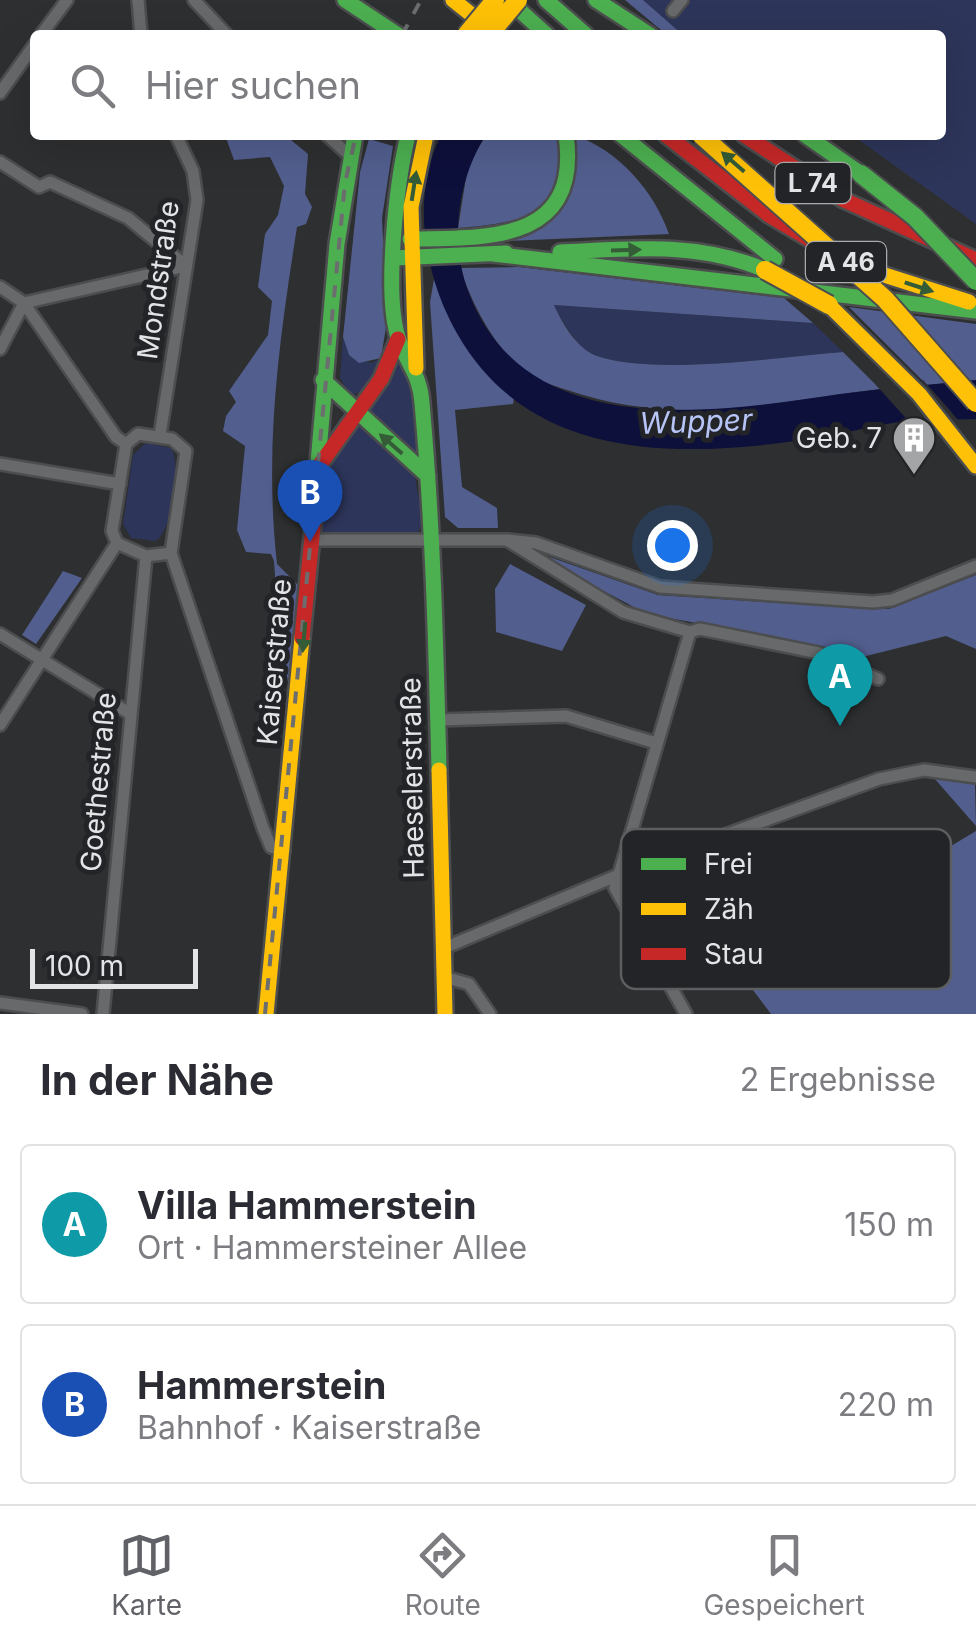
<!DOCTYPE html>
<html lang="de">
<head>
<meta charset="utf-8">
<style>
	:root { --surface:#fff; --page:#f2f2f3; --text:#2b2b33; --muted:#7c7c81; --line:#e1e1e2; --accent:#616267 }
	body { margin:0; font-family:Inter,sans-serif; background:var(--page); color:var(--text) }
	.scale { position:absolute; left:30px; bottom:25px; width:168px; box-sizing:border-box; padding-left:10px; border:5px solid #e3e4e6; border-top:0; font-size:28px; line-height:35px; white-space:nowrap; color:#e3e4e6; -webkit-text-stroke:8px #232427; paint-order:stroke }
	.you { position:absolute; left:672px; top:545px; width:35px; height:35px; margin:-25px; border:8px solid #fff; border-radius:50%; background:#1a73e8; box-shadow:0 0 0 15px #1a73e833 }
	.badge { display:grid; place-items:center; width:65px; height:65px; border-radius:50%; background:var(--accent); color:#fff; font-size:32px; font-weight:700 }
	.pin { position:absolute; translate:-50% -82px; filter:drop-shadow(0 2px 5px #0008) }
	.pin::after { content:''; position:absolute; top:52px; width:35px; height:30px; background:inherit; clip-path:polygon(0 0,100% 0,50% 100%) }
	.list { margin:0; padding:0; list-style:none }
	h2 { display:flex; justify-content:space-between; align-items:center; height:130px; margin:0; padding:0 40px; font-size:42px }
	h2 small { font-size:32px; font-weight:400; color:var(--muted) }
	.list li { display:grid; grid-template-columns:65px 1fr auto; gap:30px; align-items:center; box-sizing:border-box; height:160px; margin:0 20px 20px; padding:0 20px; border:2px solid var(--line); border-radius:10px }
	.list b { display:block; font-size:38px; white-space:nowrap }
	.list p { margin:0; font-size:32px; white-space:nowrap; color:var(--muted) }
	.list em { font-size:32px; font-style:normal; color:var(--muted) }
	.icon { flex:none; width:55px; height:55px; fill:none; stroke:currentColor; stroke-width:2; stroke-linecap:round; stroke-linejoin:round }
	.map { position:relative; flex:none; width:976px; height:1014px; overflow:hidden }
	.search { position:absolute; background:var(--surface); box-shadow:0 10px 40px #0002; left:30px; right:30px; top:30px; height:110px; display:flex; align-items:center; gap:25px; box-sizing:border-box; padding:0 35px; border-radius:10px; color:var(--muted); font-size:38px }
	.sheet { height:490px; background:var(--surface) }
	nav { display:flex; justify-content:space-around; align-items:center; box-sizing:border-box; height:140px; border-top:2px solid var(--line); background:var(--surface); font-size:28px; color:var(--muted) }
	nav a { display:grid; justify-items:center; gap:5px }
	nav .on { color:var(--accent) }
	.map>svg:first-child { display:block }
	.green { fill:#2d355a }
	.forest { fill:#525e8e }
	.water { fill:#0e103c }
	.pier { fill:#2e2f30 }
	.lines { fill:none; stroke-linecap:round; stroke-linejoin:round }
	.street-casing { stroke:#4c4d4e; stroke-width:16 }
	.fast-casing { stroke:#4c4d4e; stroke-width:20 }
	.slow-casing { stroke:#4c4d4e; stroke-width:20 }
	.jam-casing { stroke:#4c4d4e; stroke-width:20 }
	.street { stroke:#68696a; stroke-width:11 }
	.fast { stroke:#4caf50; stroke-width:15 }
	.slow { stroke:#ffc107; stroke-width:15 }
	.jam { stroke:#c62828; stroke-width:15 }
	.rail { stroke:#6c6d6e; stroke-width:4; stroke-dasharray:12 12; stroke-linecap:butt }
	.fast-bridge-casing { stroke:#4c4d4e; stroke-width:22; stroke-linecap:butt }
	.slow-bridge-casing { stroke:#4c4d4e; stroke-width:22; stroke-linecap:butt }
	.fast-bridge { stroke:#4caf50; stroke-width:18 }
	.slow-bridge { stroke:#ffc107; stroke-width:18 }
	.oneway { fill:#335c37 }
	.labels { text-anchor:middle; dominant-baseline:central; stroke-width:10; stroke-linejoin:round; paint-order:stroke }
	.shield { fill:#232427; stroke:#a9aaad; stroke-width:2.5 }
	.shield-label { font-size:25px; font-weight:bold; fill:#e3e4e6 }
	.street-label { font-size:28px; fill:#e3e4e6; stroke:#232427 }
	.poi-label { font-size:28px; fill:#e3e4e6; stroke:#232427; text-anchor:end }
	.water-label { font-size:30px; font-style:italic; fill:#b6c4f6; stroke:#232427 }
	.key { fill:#232427; stroke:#5d5e60; stroke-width:2.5 }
	.key-label { font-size:28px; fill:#e3e4e6 }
</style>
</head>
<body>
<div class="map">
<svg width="976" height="1014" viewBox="0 0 976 1014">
	<rect width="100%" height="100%" fill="#2e2f30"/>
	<!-- green -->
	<path class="green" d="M643,0H976V224L852,135H941V35H683Z
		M553,305L813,323L843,352C779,357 657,376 597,356C575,348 565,323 553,305Z
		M343,337L349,355L371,363L381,358L383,362C373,379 366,399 342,393L346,388L340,378Z
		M402,350L414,397L419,457L363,412L392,374Z
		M355,427L365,428L415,477L423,522L418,532L328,534L320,529L326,464Z
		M146,443L171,448C182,463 172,534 155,541L131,538L123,524L133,455Z"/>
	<!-- forest -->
	<path class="forest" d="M625,0H643L683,35H667Z
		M225,135H271L275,139L285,135L308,154L305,194L312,207L306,224L297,227C279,342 264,447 277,564L300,587L294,662L283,694L274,561L271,554L246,552L237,530L245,446L223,431L226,416L236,402L229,391L268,335L272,301L258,287L265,234L278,215L284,186L270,157L234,160Z
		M486,135H558C578,215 520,223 458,228L468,165Z
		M573,135C618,149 654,191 669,234L507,241L552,218Z
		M369,139L393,146L382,218L387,321L381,358L359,363L349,355L343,337L360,172Z
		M519,267L784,298L813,323L554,305C562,323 577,349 597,356C656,376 779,357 843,352L880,389C767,403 676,428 564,389C550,384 535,381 523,371C493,345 472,304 460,268Z
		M434,279L464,344L514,398L513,404L455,410L462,487L497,508L498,528H458L445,517L430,302Z
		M849,307L976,324V380L927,385Z
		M521,547L658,595L825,606L889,609L976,575V649L946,636L850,660L779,638L647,614Z
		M510,564L586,605L562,651L496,632L495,589Z
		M63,571L82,578L36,644L22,635Z
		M934,778L975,784L976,826Z
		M976,831V1014H771L750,986L728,928L931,858Z"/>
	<!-- water -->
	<path class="water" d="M441,135H486C458,178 450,239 467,288C522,444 712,413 840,394C885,388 931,385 976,380V419C951,420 925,419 900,422C872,425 845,434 817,438C671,460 511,464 443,305C421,251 415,188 441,135Z"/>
	<!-- pier -->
	<path class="pier" d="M923,380L948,408L961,424L913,426L876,385Z"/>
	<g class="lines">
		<!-- street casing -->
		<g class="street-casing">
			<path id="street" d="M138,0L141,35
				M194,0L227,35
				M673,11L682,0
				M41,35L67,0
				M0,93L35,44
				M327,135L349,155
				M0,162L39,187L50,182L128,218L186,266
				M0,287L24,303L116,437L126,444
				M0,349L24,303L186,266
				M138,434L172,439L186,451L171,553L146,556L117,543L112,531L126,444Z
				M160,435L197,200L193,171L176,135
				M0,464L120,484
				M312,540H507L623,612L690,632L700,629L819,653L878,679
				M507,540L536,543L660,587L873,602L892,600L976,566
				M171,553L263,828L271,847L284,851
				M0,634L129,713
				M439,720L566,716L656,743
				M0,725L117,543
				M444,948L640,866L879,779L924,770L976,777
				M444,977L469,984L490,1014
				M0,1003L82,1014
				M103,1014L146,556
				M686,1014L615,888L690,632"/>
		</g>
		<!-- fast casing -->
		<g class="fast-casing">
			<path id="fast" d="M345,0L398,35
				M508,0L547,35
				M546,0L586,35
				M596,0L650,35
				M408,135C397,180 383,297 399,340C407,364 420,374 422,403C433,525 436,647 439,770
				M621,135L775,259
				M805,135L861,174
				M410,239C490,238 581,242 566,135
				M560,252C631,249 698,241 765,270
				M493,254L976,311
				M393,258L506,253
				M323,380L428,476
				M318,463L337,244L355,135"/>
		</g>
		<!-- slow casing -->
		<g class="slow-casing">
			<path id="slow" d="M453,0L497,35
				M842,256L875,272L969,302
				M829,305L919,394L976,466
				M416,368L411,207L426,135
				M439,770L445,1014
				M266,1014L302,638"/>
		</g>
		<!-- jam casing -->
		<g class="jam-casing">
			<path id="jam" d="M666,135L769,215L816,243
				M744,135L844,200L976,260
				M302,638L319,466L381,379L398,339"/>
		</g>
		<!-- street -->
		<use href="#street" class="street"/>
		<!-- fast -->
		<use href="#fast" class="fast"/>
		<!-- slow -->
		<use href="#slow" class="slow"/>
		<!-- jam -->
		<use href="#jam" class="jam"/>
		<!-- rail -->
		<path class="rail" d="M402,35L421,0
			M265,1014L345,183L356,135"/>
		<!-- fast-bridge casing -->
		<g class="fast-bridge-casing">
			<path id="fast-bridge" d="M861,174L915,217L976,281"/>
		</g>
		<!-- slow-bridge casing -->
		<g class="slow-bridge-casing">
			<path id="slow-bridge" d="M466,35L495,0
				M489,35L518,0
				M701,135L885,299L976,403
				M765,270L829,305"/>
		</g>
		<!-- fast-bridge -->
		<use href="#fast-bridge" class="fast-bridge"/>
		<!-- slow-bridge -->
		<use href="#slow-bridge" class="slow-bridge"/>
	</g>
	<!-- one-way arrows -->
	<defs><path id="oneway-solid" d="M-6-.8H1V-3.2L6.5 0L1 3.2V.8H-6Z" transform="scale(2.5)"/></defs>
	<g class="oneway">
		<use href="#oneway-solid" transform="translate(733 162) rotate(-139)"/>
		<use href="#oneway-solid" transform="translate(414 186) rotate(-81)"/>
		<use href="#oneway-solid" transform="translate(626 250) rotate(-2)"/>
		<use href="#oneway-solid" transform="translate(919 287) rotate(18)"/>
		<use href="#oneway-solid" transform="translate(391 444) rotate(-139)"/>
		<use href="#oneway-solid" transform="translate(304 637) rotate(95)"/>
	</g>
	<!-- icons -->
	<defs>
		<g id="building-pin" transform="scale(2.25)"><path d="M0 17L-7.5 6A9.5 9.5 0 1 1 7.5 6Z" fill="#a4a5a6" stroke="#232427"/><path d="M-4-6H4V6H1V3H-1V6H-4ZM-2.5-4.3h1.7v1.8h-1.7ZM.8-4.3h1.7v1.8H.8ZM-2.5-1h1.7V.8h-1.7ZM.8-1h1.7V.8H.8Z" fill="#fff"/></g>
	</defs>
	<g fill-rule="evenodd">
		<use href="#building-pin" x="914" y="438"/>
	</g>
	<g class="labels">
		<!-- shield labels -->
		<g class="shield">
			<rect x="775.5" y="163" width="75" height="40" rx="8"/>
			<rect x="806" y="242" width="80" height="40" rx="8"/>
		</g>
		<g class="shield-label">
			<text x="813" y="183">L 74</text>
			<text x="846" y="262">A 46</text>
		</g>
		<!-- street labels -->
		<g class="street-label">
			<text transform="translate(158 280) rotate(-82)">Mondstraße</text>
			<text transform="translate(274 662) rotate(-85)">Kaiserstraße</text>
			<text transform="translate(412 778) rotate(-91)">Haeselerstraße</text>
			<text transform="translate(98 782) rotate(-85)">Goethestraße</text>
		</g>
		<!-- poi labels -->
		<g class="poi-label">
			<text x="882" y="438">Geb. 7</text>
		</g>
		<!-- water labels -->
		<g class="water-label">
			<text transform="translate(696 421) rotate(-2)">Wupper</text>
		</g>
	</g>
	<!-- legend -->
	<rect x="621" y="829" width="330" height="160" rx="15" class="key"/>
	<rect x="641" y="858" width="45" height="12" fill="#4caf50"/>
	<rect x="641" y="903" width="45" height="12" fill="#ffc107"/>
	<rect x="641" y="948" width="45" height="12" fill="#c62828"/>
	<g class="key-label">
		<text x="704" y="874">Frei</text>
		<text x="704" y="919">Zäh</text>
		<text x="704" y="964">Stau</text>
	</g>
</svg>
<div class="scale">100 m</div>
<div class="you"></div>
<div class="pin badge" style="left:840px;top:726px;background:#0f9aa8">A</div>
<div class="pin badge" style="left:310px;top:542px;background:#1a4fb4">B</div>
<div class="search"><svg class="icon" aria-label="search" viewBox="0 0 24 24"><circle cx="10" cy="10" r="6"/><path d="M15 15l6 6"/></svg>Hier suchen</div>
</div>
<section class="sheet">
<h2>In der Nähe<small>2 Ergebnisse</small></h2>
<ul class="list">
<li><span class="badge" style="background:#0f9aa8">A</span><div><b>Villa Hammerstein</b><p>Ort · Hammersteiner Allee</p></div><em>150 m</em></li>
<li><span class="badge" style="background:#1a4fb4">B</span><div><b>Hammerstein</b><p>Bahnhof · Kaiserstraße</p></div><em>220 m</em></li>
</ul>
</section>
<nav>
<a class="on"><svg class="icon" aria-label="map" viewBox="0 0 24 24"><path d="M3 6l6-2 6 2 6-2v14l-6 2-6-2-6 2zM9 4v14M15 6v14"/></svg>Karte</a>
<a><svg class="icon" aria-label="directions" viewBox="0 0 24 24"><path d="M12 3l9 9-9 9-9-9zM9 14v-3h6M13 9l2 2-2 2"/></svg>Route</a>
<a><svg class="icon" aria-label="saved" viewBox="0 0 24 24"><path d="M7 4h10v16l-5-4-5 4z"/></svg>Gespeichert</a>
</nav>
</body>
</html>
